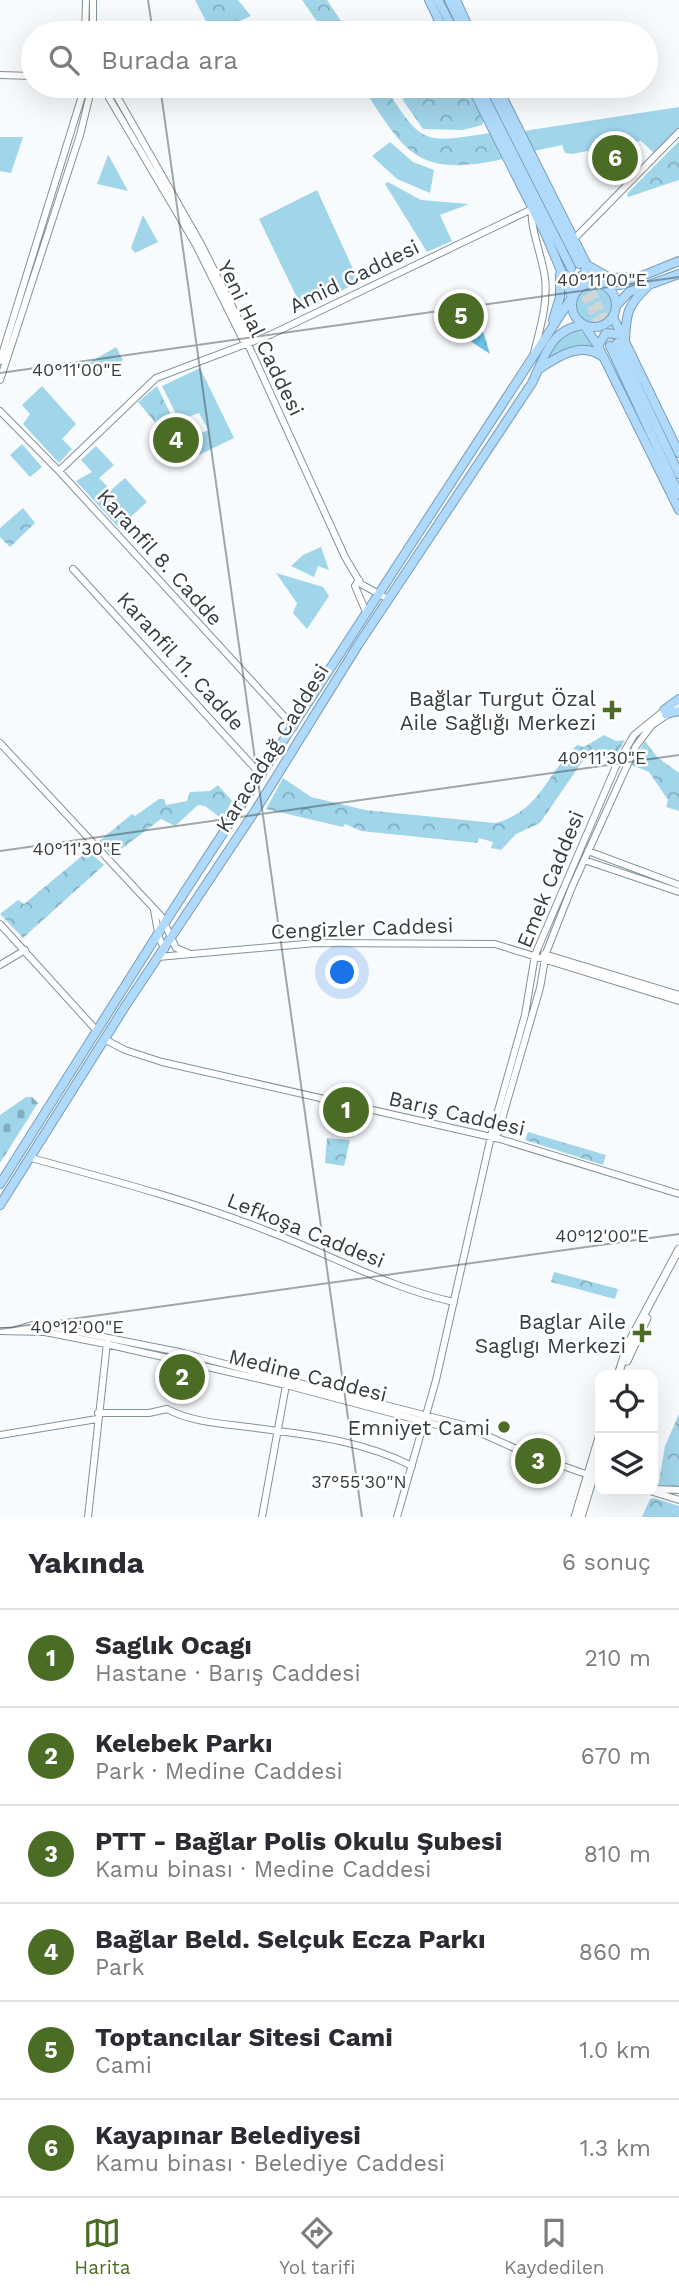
<!DOCTYPE html>
<html lang="tr">
<head>
<meta charset="utf-8">
<style>
	:root { --surface:#fff; --page:#f2f2f3; --text:#2b2b33; --muted:#7c7c81; --line:#e1e1e2; --accent:#4a6c24 }
	body { margin:0; font-family:"Work Sans",sans-serif; background:var(--page); color:var(--text) }
	.controls { position:absolute; right:21px; bottom:21px; display:grid; overflow:hidden; border-radius:14px; box-shadow:0 7px 28px #0002 }
	.controls button { width:63px; height:63px; display:grid; place-items:center; padding:0; border:0; border-bottom:2px solid var(--line); background:var(--surface); color:var(--text); font:35px sans-serif }
	.you { position:absolute; left:343px; top:973px; width:24px; height:24px; margin:-18px; border:5px solid #fff; border-radius:50%; background:#1a73e8; box-shadow:0 0 0 10px #1a73e833 }
	.badge { display:grid; place-items:center; width:46px; height:46px; border-radius:50%; background:var(--accent); color:#fff; font-size:23px; font-weight:700 }
	.pin { position:absolute; translate:-50% -50%; border:4px solid #fff; box-shadow:0 2px 7px #0006 }
	.list { margin:0; padding:0; list-style:none }
	h2 { display:flex; justify-content:space-between; align-items:center; height:91px; margin:0; padding:0 28px; font-size:30px }
	h2 small { font-size:23px; font-weight:400; color:var(--muted) }
	.list li { display:grid; grid-template-columns:46px 1fr auto; gap:21px; align-items:center; box-sizing:border-box; height:98px; padding:0 28px; border-top:2px solid var(--line) }
	.list b { display:block; font-size:26px; white-space:nowrap }
	.list p { margin:0; font-size:23px; white-space:nowrap; color:var(--muted) }
	.list em { font-size:23px; font-style:normal; color:var(--muted) }
	.icon { flex:none; width:38px; height:38px; fill:none; stroke:currentColor; stroke-width:2; stroke-linecap:round; stroke-linejoin:round }
	.map { position:relative; flex:none; width:679px; height:1517px; overflow:hidden }
	.search { position:absolute; background:var(--surface); box-shadow:0 7px 28px #0002; left:21px; right:21px; top:21px; height:77px; display:flex; align-items:center; gap:18px; box-sizing:border-box; padding:0 24px; border-radius:38px; color:var(--muted); font-size:26px }
	.sheet { height:679px; background:var(--surface) }
	nav { display:flex; justify-content:space-around; align-items:center; box-sizing:border-box; height:98px; border-top:2px solid var(--line); background:var(--surface); font-size:19px; color:var(--muted) }
	nav a { display:grid; justify-items:center; gap:4px }
	nav .on { color:var(--accent) }
	.map>svg:first-child { display:block }
	.grass { fill:#a1d5ea }
	.forest { fill:url(#forest-firs) }
	.cemetery { fill:url(#cemetery-stones) }
	.park { fill:url(#park-crowns) }
	.lines { fill:none; stroke-linecap:round; stroke-linejoin:round }
	.trunk-tunnel { stroke:#d1d5d7; stroke-width:8; stroke-dasharray:8 4; stroke-linecap:butt }
	.tertiary-casing { stroke:#829299; stroke-width:8 }
	.secondary-casing { stroke:#829299; stroke-width:9 }
	.trunk-casing { stroke:#789dba; stroke-width:10 }
	.tertiary { stroke:#fff; stroke-width:6 }
	.secondary { stroke:#fff; stroke-width:7 }
	.trunk { stroke:#afdafc; stroke-width:8 }
	.ticks { fill:none; stroke:#363d40; stroke-width:2; stroke-opacity:0.45 }
	.poi-dot { fill:#4a6c24; stroke:#fff; stroke-width:2.5 }
	.labels { text-anchor:middle; dominant-baseline:central; stroke-width:5; stroke-linejoin:round; paint-order:stroke }
	.street-label { font-size:21px; fill:#363d40; stroke:#fff }
	.poi-label { font-size:21px; fill:#363d40; stroke:#fff; text-anchor:end }
	.ticks-label { font-size:18px; text-anchor:middle; fill:#363d40; stroke:#fff; stroke-width:5; stroke-linejoin:round; paint-order:stroke }
</style>
</head>
<body>
<div class="map">
<svg width="679" height="1517" viewBox="0 0 679 1517">
	<defs>
		<pattern id="forest-firs" width="22" height="20" patternUnits="userSpaceOnUse" patternTransform="scale(1.75)"><rect width="22" height="20" fill="#6ac3e5"/><path d="M5 1l3.5 6h-7zM16 11l3.5 6h-7z" fill="#58a0bb"/></pattern>
		<pattern id="cemetery-stones" width="16" height="16" patternUnits="userSpaceOnUse" patternTransform="scale(1.75)"><rect width="16" height="16" fill="#a1d5ea"/><path d="M2 7V4a2 2 0 0 1 4 0v3zM10 15v-3a2 2 0 0 1 4 0v3z" fill="#84aebf"/></pattern>
		<pattern id="park-crowns" width="20" height="18" patternUnits="userSpaceOnUse" patternTransform="scale(1.75)"><rect width="20" height="18" fill="#a1d5ea"/><path d="M2 6a3 3 0 1 1 6 0M12 15a3 3 0 1 1 6 0" fill="none" stroke="#84aebf"/></pattern>
	</defs>
	<rect width="100%" height="100%" fill="#f8fbfd"/>
	<!-- grass -->
	<path class="grass" d="M679,107V128L654,153L641,141L572,154L565,153L562,145L534,151L524,131Z
		M0,137H23L11,173L0,171Z
		M390,142L413,162L434,170L430,193L397,179L372,156Z
		M108,155L109,156L128,191L97,184Z
		M388,182L421,200L469,204L440,215L452,241L427,252L385,184Z
		M317,190L359,282L303,310L259,219Z
		M143,215L158,242L135,253L131,248Z
		M576 306a18 18 0 1 1 36 0a18 18 0 1 1-36 0Z
		M577,329L586,334L596,349L569,348L544,360L563,334Z
		M116,347L123,360L97,376L89,363Z
		M200,368L234,438L197,456L189,439L208,430L199,413L179,420L162,386Z
		M42,386L76,424L62,439L72,449L59,463L23,424L30,414L22,405Z
		M22,444L42,467L30,477L10,455Z
		M96,446L114,465L99,478L111,490L125,478L147,502L119,528L76,481L92,472L81,460Z
		M321,547L329,570L318,566L314,577L291,566L303,555Z
		M276,573L323,587L329,596L307,629L293,613L297,603Z"/>
	<!-- forest -->
	<path class="forest" d="M474,302L490,354L455,331L473,327L470,306L461,307L460,304Z"/>
	<!-- cemetery -->
	<path class="cemetery" d="M26,1097H32L38,1103L0,1163V1115Z"/>
	<!-- park -->
	<path class="park" d="M195,0H238L251,16L212,33Z
		M302,0H327L349,33H325Z
		M362,86H384C423,144 420,144 490,133L503,159C417,178 405,153 362,86Z
		M434,86H466L484,120L482,125L463,130L423,129L402,99Z
		M679,141V180L628,197L627,194Z
		M157,386L193,460L189,463L138,402Z
		M23,508L35,523L10,547L0,537V528Z
		M604,735L616,741L625,740L612,763L602,755L591,756L582,762L540,823L516,834L501,850L491,848L493,842L479,838L477,843L361,831L345,824L343,827L266,809L283,778L311,797L365,810L495,823C541,811 545,775 577,745L584,747Z
		M645,741L657,757L679,773V811L666,807L668,800L649,772L631,765Z
		M218,785L232,801L222,819L205,806L198,805L175,826L161,819L112,856L99,841L132,814L135,816L159,799H164L166,805L187,801L190,792L210,791Z
		M88,851L104,865L23,938L0,914L18,900L24,904Z
		M528,1132L606,1155L603,1165L525,1140Z
		M327,1138L350,1140L344,1166L325,1163Z
		M554,1272L618,1289L615,1299L551,1282Z
		M180,1366L188,1367L184,1386L190,1390L188,1399H174Z
		M679,1414V1487H658L665,1446Z
		M654,1498L679,1506V1517H642L650,1499Z"/>
	<g class="lines">
		<!-- trunk-tunnel -->
		<path class="trunk-tunnel" d="M581,270L617,343
			M574,274L610,346"/>
		<!-- tertiary casing -->
		<g class="tertiary-casing">
			<path id="tertiary" d="M93,0V33
				M85,33L86,0
				M0,75L33,76
				M102,86L196,245L243,340L247,342L345,557L361,584L388,599
				M111,86L201,244L247,336V342
				M574,239L679,132
				M0,361L85,86
				M0,380L80,135L92,86
				M0,411L59,471L294,727
				M59,471L156,378L270,335L532,209C529,225 543,259 545,278C548,304 540,328 534,353
				M73,569L262,776
				M359,580L355,586L366,612
				M0,743L161,916L176,948L188,953
				M588,851L679,885
				M584,860L679,892
				M154,910L159,938L165,949
				M0,924L97,1031
				M544,954L679,995
				M158,957L316,943L495,944L679,1001
				M0,965L25,950
				M104,1039L125,1050L162,1062L500,1139L679,1194
				M492,1138L498,1133L540,988L546,953L572,887L636,746L652,725L679,707
				M31,1158C112,1180 192,1201 270,1232C332,1255 389,1288 454,1302
				M0,1331L45,1332L106,1344L286,1385L463,1432L472,1430
				M13,1331L32,1325L53,1327L179,1352L463,1425L523,1452L600,1479
				M98,1413H149L167,1409C193,1423 227,1424 256,1428C310,1435 364,1441 412,1466
				M0,1435L97,1419
				M653,1489L679,1490
				M650,1491L679,1500
				M88,1517L107,1343
				M262,1517L286,1385
				M397,1517L436,1380L492,1132L525,1015L535,955L616,766L634,735L666,709"/>
		</g>
		<!-- secondary casing -->
		<g class="secondary-casing">
			<path id="secondary" d="M627,1361L647,1318
				M618,1375L628,1344L679,1249
				M575,1517L600,1434
				M581,1517L600,1455"/>
		</g>
		<!-- trunk casing -->
		<g class="trunk-casing">
			<path id="trunk" d="M429,0L445,33
				M438,0L455,33
				M449,0L465,33
				M456,0L471,33
				M479,86L571,268
				M489,86L579,264
				M497,86L596,283
				M589,266L610,278L632,277
				M563,274L578,279L585,273L586,264
				M572 305a22 22 0 1 1 44 0a22 22 0 1 1-44 0Z
				M606,286L620,285L679,261
				M616,306L629,292L679,274
				M613,317L679,453
				M553,320L560,297V275
				M625,342C626,313 627,306 648,286
				M617,343L679,474
				M598,346L606,333L621,335
				M610,346L679,494
				M539,369C557,357 582,340 603,357
				M664,710L679,699
				M666,714L679,711
				M0,1184L173,910L572,297L546,235L471,86
				M0,1205L126,1005L257,808L358,645L532,383C545,356 551,328 584,325L598,346L679,510"/>
		</g>
		<!-- tertiary -->
		<use href="#tertiary" class="tertiary"/>
		<!-- secondary -->
		<use href="#secondary" class="secondary"/>
		<!-- trunk -->
		<use href="#trunk" class="trunk"/>
	</g>
	<!-- ticks -->
	<path class="ticks" d="M148,0L153,33M160,86L362,1517M0,373L679,277M0,851L679,755M0,1329L679,1234"/>
	<!-- markers -->
	<g class="poi-dot">
		<path d="M608.5 699.5h7v7h7v7h-7v7h-7v-7h-7v-7h7z"/>
		<path d="M638.5 1322.5h7v7h7v7h-7v7h-7v-7h-7v-7h7z"/>
		<circle cx="504" cy="1427" r="7"/>
	</g>
	<g class="labels">
		<!-- street labels -->
		<g class="street-label">
			<text transform="translate(354 276) rotate(-26)">Amid Caddesi</text>
			<text transform="translate(261 338) rotate(64)">Yeni Hal Caddesi</text>
			<text transform="translate(160 557) rotate(48)">Karanfil 8. Cadde</text>
			<text transform="translate(181 661) rotate(48)">Karanfil 11. Cadde</text>
			<text transform="translate(272 748) rotate(-58)">Karacadağ Caddesi</text>
			<text transform="translate(550 879) rotate(-68)">Emek Caddesi</text>
			<text transform="translate(362 928) rotate(-2)">Cengizler Caddesi</text>
			<text transform="translate(457 1113) rotate(13)">Barış Caddesi</text>
			<text transform="translate(306 1230) rotate(22)">Lefkoşa Caddesi</text>
			<text transform="translate(308 1375) rotate(14)">Medine Caddesi</text>
		</g>
		<!-- poi labels -->
		<g class="poi-label">
			<text x="596" y="698">Bağlar Turgut Özal<tspan x="596" dy="24">Aile Sağlığı Merkezi</tspan></text>
			<text x="626" y="1321">Baglar Aile<tspan x="626" dy="24">Saglıgı Merkezi</tspan></text>
			<text x="490" y="1427">Emniyet Cami</text>
		</g>
	</g>
	<g class="ticks-label">
		<text x="602" y="286">40°11'00"E</text>
		<text x="77" y="376">40°11'00"E</text>
		<text x="602" y="764">40°11'30"E</text>
		<text x="77" y="855">40°11'30"E</text>
		<text x="602" y="1242">40°12'00"E</text>
		<text x="77" y="1333">40°12'00"E</text>
		<text x="359" y="1488">37°55'30"N</text>
	</g>
</svg>
<div class="controls">
<button><svg class="icon" aria-label="locate" viewBox="0 0 24 24"><circle cx="12" cy="12" r="6"/><path d="M12 2v4M12 18v4M2 12h4M18 12h4"/></svg></button>
<button><svg class="icon" aria-label="layers" viewBox="0 0 24 24"><path d="M12 4l9 5-9 5-9-5zM3 14l9 5 9-5"/></svg></button>
</div>
<div class="you"></div>
<div class="pin badge" style="left:346px;top:1110px">1</div>
<div class="pin badge" style="left:182px;top:1377px">2</div>
<div class="pin badge" style="left:538px;top:1461px">3</div>
<div class="pin badge" style="left:176px;top:440px">4</div>
<div class="pin badge" style="left:461px;top:316px">5</div>
<div class="pin badge" style="left:615px;top:158px">6</div>
<div class="search"><svg class="icon" aria-label="search" viewBox="0 0 24 24"><circle cx="10" cy="10" r="6"/><path d="M15 15l6 6"/></svg>Burada ara</div>
</div>
<section class="sheet">
<h2>Yakında<small>6 sonuç</small></h2>
<ul class="list">
<li><span class="badge">1</span><div><b>Saglık Ocagı</b><p>Hastane · Barış Caddesi</p></div><em>210 m</em></li>
<li><span class="badge">2</span><div><b>Kelebek Parkı</b><p>Park · Medine Caddesi</p></div><em>670 m</em></li>
<li><span class="badge">3</span><div><b>PTT - Bağlar Polis Okulu Şubesi</b><p>Kamu binası · Medine Caddesi</p></div><em>810 m</em></li>
<li><span class="badge">4</span><div><b>Bağlar Beld. Selçuk Ecza Parkı</b><p>Park</p></div><em>860 m</em></li>
<li><span class="badge">5</span><div><b>Toptancılar Sitesi Cami</b><p>Cami</p></div><em>1.0 km</em></li>
<li><span class="badge">6</span><div><b>Kayapınar Belediyesi</b><p>Kamu binası · Belediye Caddesi</p></div><em>1.3 km</em></li>
</ul>
</section>
<nav>
<a class="on"><svg class="icon" aria-label="map" viewBox="0 0 24 24"><path d="M3 6l6-2 6 2 6-2v14l-6 2-6-2-6 2zM9 4v14M15 6v14"/></svg>Harita</a>
<a><svg class="icon" aria-label="directions" viewBox="0 0 24 24"><path d="M12 3l9 9-9 9-9-9zM9 14v-3h6M13 9l2 2-2 2"/></svg>Yol tarifi</a>
<a><svg class="icon" aria-label="saved" viewBox="0 0 24 24"><path d="M7 4h10v16l-5-4-5 4z"/></svg>Kaydedilen</a>
</nav>
</body>
</html>
